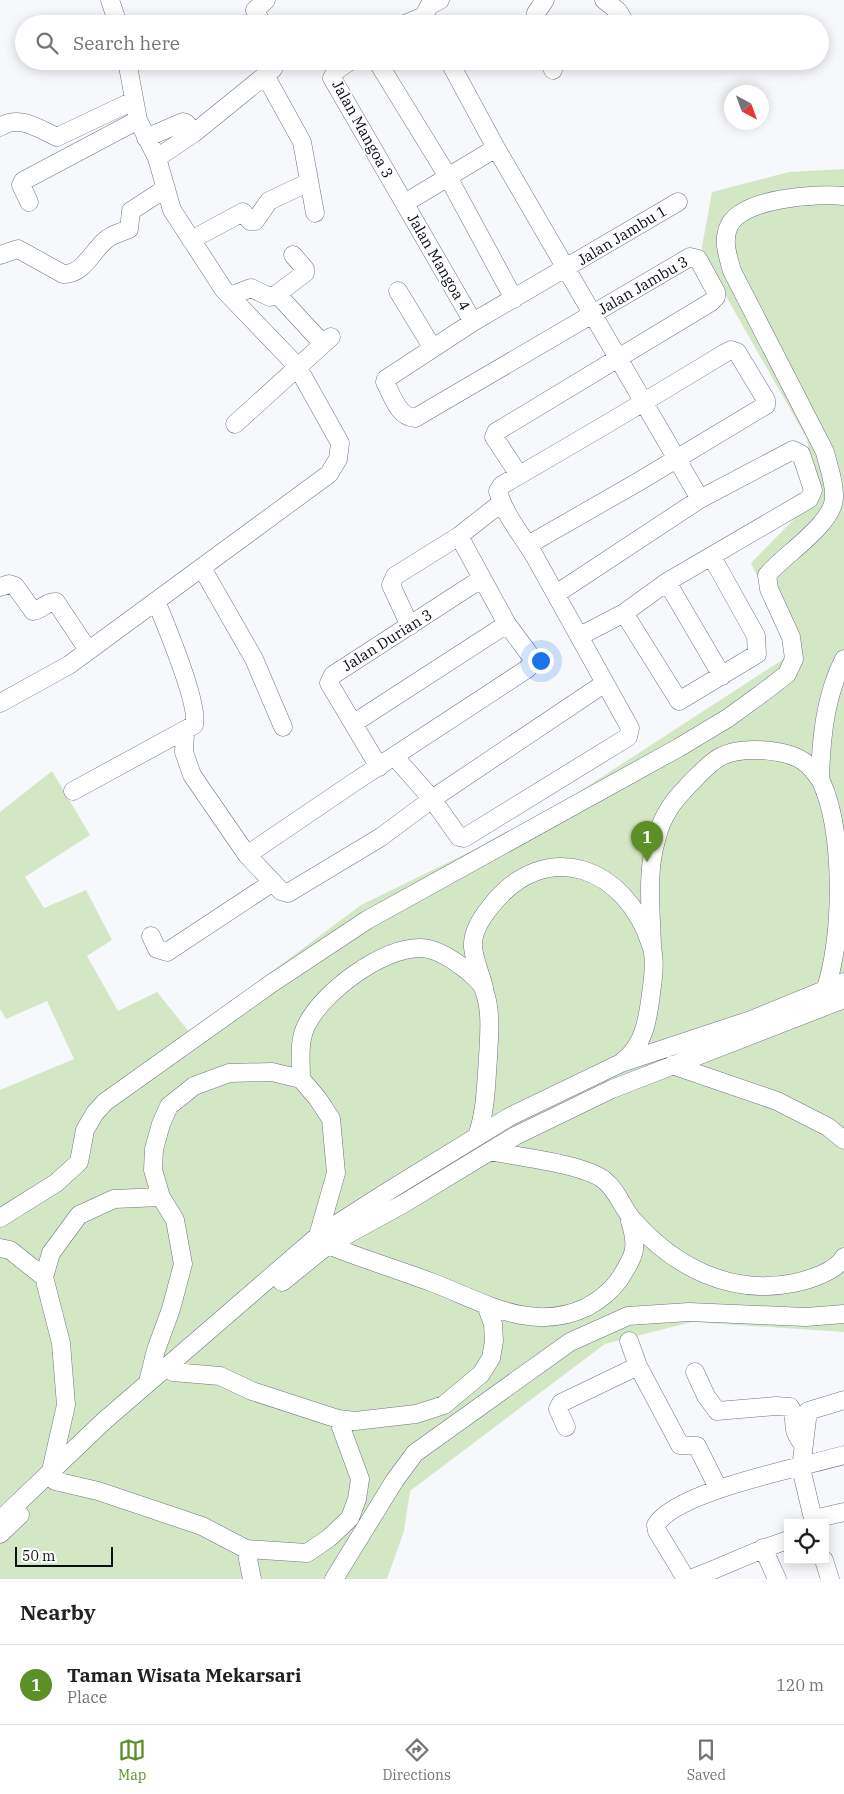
<!DOCTYPE html>
<html lang="en">
<head>
<meta charset="utf-8">
<style>
	:root { --surface:#fff; --page:#f6f6f6; --text:#202124; --muted:#757577; --line:#e0e0e0; --accent:#5c8f26 }
	body { margin:0; font-family:"IBM Plex Serif",serif; background:var(--page); color:var(--text) }
	.controls { position:absolute; right:15px; bottom:15px; display:grid; overflow:hidden; border-radius:0px; box-shadow:0 2px 12px #0003 }
	.controls button { width:45px; height:45px; display:grid; place-items:center; padding:0; border:0; border-bottom:1px solid var(--line); background:var(--surface); color:var(--text); font:25px sans-serif }
	.compass { position:absolute; left:724px; top:85px; width:45px; height:45px; border-radius:50%; background:var(--surface); box-shadow:0 2px 12px #0003; rotate:139deg }
	.scale { position:absolute; left:15px; bottom:12px; width:98px; box-sizing:border-box; padding-left:5px; border:2px solid #0a0d13; border-top:0; font-size:14px; line-height:18px; white-space:nowrap; color:#0a0d13; -webkit-text-stroke:4px #fff; paint-order:stroke }
	.you { position:absolute; left:540px; top:660px; width:18px; height:18px; margin:-12px; border:4px solid #fff; border-radius:50%; background:#1a73e8; box-shadow:0 0 0 8px #1a73e833 }
	.badge { display:grid; place-items:center; width:32px; height:32px; border-radius:50%; background:var(--accent); color:#fff; font-size:16px; font-weight:700 }
	.pin { position:absolute; translate:-50% -41px; filter:drop-shadow(0 1px 2px #0008) }
	.pin::after { content:''; position:absolute; top:26px; width:18px; height:15px; background:inherit; clip-path:polygon(0 0,100% 0,50% 100%) }
	.list { margin:0; padding:0; list-style:none }
	h2 { display:flex; justify-content:space-between; align-items:center; height:65px; margin:0; padding:0 20px; font-size:21px }
	h2 small { font-size:16px; font-weight:400; color:var(--muted) }
	.list li { display:grid; grid-template-columns:32px 1fr auto; gap:15px; align-items:center; box-sizing:border-box; height:80px; padding:0 20px; border-top:1px solid var(--line) }
	.list b { display:block; font-size:19px; white-space:nowrap }
	.list p { margin:0; font-size:16px; white-space:nowrap; color:var(--muted) }
	.list em { font-size:16px; font-style:normal; color:var(--muted) }
	.icon { flex:none; width:28px; height:28px; fill:none; stroke:currentColor; stroke-width:2; stroke-linecap:round; stroke-linejoin:round }
	.map { position:relative; flex:none; width:844px; height:1579px; overflow:hidden }
	.search { position:absolute; background:var(--surface); box-shadow:0 2px 12px #0003; left:15px; right:15px; top:15px; height:55px; display:flex; align-items:center; gap:12px; box-sizing:border-box; padding:0 18px; border-radius:28px; color:var(--muted); font-size:19px }
	.sheet { height:145px; background:var(--surface) }
	nav { display:flex; justify-content:space-around; align-items:center; box-sizing:border-box; height:70px; border-top:1px solid var(--line); background:var(--surface); font-size:14px; color:var(--muted) }
	nav a { display:grid; justify-items:center; gap:2px }
	nav .on { color:var(--accent) }
	.map>svg:first-child { display:block }
	.green { fill:#d4e7c5 }
	.lines { fill:none; stroke-linecap:round; stroke-linejoin:round }
	.minor-casing { stroke:#6e7587; stroke-width:19 }
	.minor { stroke:#fff; stroke-width:18 }
	.labels { text-anchor:middle; dominant-baseline:central; stroke-width:4; stroke-linejoin:round; paint-order:stroke }
	.street-label { font-size:15px; fill:#0a0d13; stroke:#fff }
</style>
</head>
<body>
<div class="map">
<svg width="844" height="1579" viewBox="0 0 844 1579">
	<rect width="100%" height="100%" fill="#f6f8fc"/>
	<!-- green -->
	<path class="green" d="M844,169V1332L692,1322L605,1344L410,1491L404,1531L387,1579H0V1090L74,1059L47,1001L6,1019L0,1009V812L52,771L90,835L25,877L44,908L86,890L112,940L87,956L118,1011L157,992L190,1033L361,905L537,819L793,653L751,563L816,497L807,439L701,252L712,192L789,172Z"/>
	<g class="lines">
		<!-- minor casing -->
		<g class="minor-casing">
			<path id="minor" d="M110,0L118,24
				M604,0L618,11L626,24
				M262,24L255,10L266,0
				M405,24L424,16
				M428,24L424,16L429,6L440,0
				M535,24L536,13L545,0
				M350,61L337,70L332,78L473,322
				M377,61L447,175L514,299
				M449,61L496,148L700,499
				M549,61L553,70
				M265,75L302,142L315,213
				M0,127C19,114 39,129 57,137L133,101
				M146,138L183,122L186,123L194,133
				M157,158L194,133L273,69L277,61
				M29,202L21,185L23,181L138,120
				M405,203L496,148
				M191,240L243,212L250,221H255L269,201L309,182
				M0,255L18,249L63,274C84,275 93,249 107,239C113,234 122,232 129,229L131,211L166,188
				M398,291L432,347
				M277,294L305,273V269L293,255
				M230,296L251,288L270,297L277,294L323,344
				M235,424L331,337
				M519,475L494,437L496,432L711,302L716,297V292L698,259L690,257L415,418C398,417 392,395 385,382L386,379L473,322L678,202
				M202,568L254,659L283,727
				M667,582L722,676
				M0,587L9,584L15,586L33,611C42,610 46,601 56,602L88,650
				M556,594L700,499L793,450L801,454L813,490L809,499L667,582L624,613L580,636
				M624,613L679,701L757,654L756,636L712,557
				M410,626L391,585L395,576L459,536L501,503
				M0,703L69,665L329,474L338,459L340,443L297,366L224,290L172,210L157,158L138,120L127,61
				M354,723L507,624
				M185,732L184,752L192,775L247,855L281,891L288,893L381,837L432,799L605,683
				M394,756L432,799L459,837L464,838L628,737L630,728C598,671 567,614 535,557C523,536 504,515 498,491L502,485C577,442 651,398 725,353L731,350L737,352L766,400V405L638,482L528,545
				M379,767L329,683L333,675L481,579
				M820,780C821,739 825,696 844,659
				M73,791L194,725C200,706 165,623 156,601
				M247,855L353,783L527,669L533,662V659L507,624L459,536
				M151,936L157,949L167,952L273,882
				M652,946C651,911 646,871 657,837C659,828 664,817 669,809C676,797 710,761 722,756C742,746 784,749 803,761C809,765 817,775 821,781C844,831 844,936 825,991
				M484,988C481,975 474,960 473,947C472,933 482,917 491,906C546,836 626,867 651,945C656,959 653,979 651,994C648,1018 644,1046 623,1061
				M672,1065L777,1101L828,1127L844,1140
				M301,1079C301,1060 298,1041 307,1024C324,991 382,948 420,948C435,948 449,957 461,966C468,971 482,982 484,990C492,1012 489,1035 488,1058C486,1084 486,1111 477,1136
				M490,1151C518,1157 584,1164 604,1180C618,1191 622,1208 633,1220C674,1267 731,1296 794,1283C809,1280 837,1271 844,1257
				M161,1197L153,1170L154,1149L161,1124L169,1106L194,1086L229,1073L272,1072L301,1079L318,1099L331,1119L336,1173L318,1236
				M0,1218L56,1183L79,1162L85,1130L95,1113L105,1102L272,983L367,920L678,748L728,718L761,694L787,674L794,659L791,637L769,589L767,575C784,555 833,524 834,498C835,482 828,466 825,452L732,271C728,256 722,241 729,226C741,198 818,193 844,196
				M328,1245C362,1259 397,1269 431,1282C482,1301 531,1334 587,1307C598,1301 611,1291 619,1280C634,1256 639,1249 630,1221
				M0,1248L10,1250L44,1277L61,1343L66,1405L51,1471
				M44,1277L51,1253L79,1215L114,1199L161,1197L175,1220L183,1264L171,1309L156,1350L148,1382
				M282,1282L328,1245L403,1204L515,1136L612,1089L844,999
				M629,1341L638,1366L680,1445L697,1446L718,1488
				M173,1372L220,1376L252,1391L338,1419L355,1421L416,1414L444,1405L481,1374L491,1358L494,1341L493,1324L486,1305
				M695,1372L706,1396L717,1411L776,1406L790,1407C799,1420 788,1427 803,1444
				M566,1427L558,1409L561,1403L638,1366
				M55,1481L98,1491L202,1526L246,1549L252,1579
				M814,1519L844,1512
				M0,1520L104,1421L318,1236L390,1190L509,1117L621,1063L751,1020L844,982
				M814,1523L801,1468L808,1411L844,1400
				M0,1534L20,1515
				M763,1548L777,1579
				M246,1549L307,1553L329,1538L350,1518L357,1499L360,1479L338,1419
				M824,1560L830,1579
				M334,1579L395,1480L415,1453L570,1342L628,1316L689,1312L806,1317L844,1314
				M686,1579L657,1531L656,1525C676,1491 803,1467 844,1455
				M690,1579C723,1567 754,1551 788,1540"/>
		</g>
		<!-- minor -->
		<use href="#minor" class="minor"/>
	</g>
	<g class="labels">
		<!-- street labels -->
		<g class="street-label">
			<text transform="translate(363 129) rotate(61)">Jalan Mangoa 3</text>
			<text transform="translate(622 235) rotate(-31)">Jalan Jambu 1</text>
			<text transform="translate(439 262) rotate(60)">Jalan Mangoa 4</text>
			<text transform="translate(643 285) rotate(-30)">Jalan Jambu 3</text>
			<text transform="translate(387 640) rotate(-32)">Jalan Durian 3</text>
		</g>
	</g>
</svg>
<div class="controls">
<button><svg class="icon" aria-label="locate" viewBox="0 0 24 24"><circle cx="12" cy="12" r="6"/><path d="M12 2v4M12 18v4M2 12h4M18 12h4"/></svg></button>
</div>
<svg class="compass" viewBox="-18 -18 36 36"><path d="M0-13l5 13h-10z" fill="#e53935"/><path d="M0 13l5-13h-10z" fill="#757577"/></svg>
<div class="scale">50 m</div>
<div class="you"></div>
<div class="pin badge" style="left:647px;top:862px">1</div>
<div class="search"><svg class="icon" aria-label="search" viewBox="0 0 24 24"><circle cx="10" cy="10" r="6"/><path d="M15 15l6 6"/></svg>Search here</div>
</div>
<section class="sheet">
<h2>Nearby<small></small></h2>
<ul class="list">
<li><span class="badge">1</span><div><b>Taman Wisata Mekarsari</b><p>Place</p></div><em>120 m</em></li>
</ul>
</section>
<nav>
<a class="on"><svg class="icon" aria-label="map" viewBox="0 0 24 24"><path d="M3 6l6-2 6 2 6-2v14l-6 2-6-2-6 2zM9 4v14M15 6v14"/></svg>Map</a>
<a><svg class="icon" aria-label="directions" viewBox="0 0 24 24"><path d="M12 3l9 9-9 9-9-9zM9 14v-3h6M13 9l2 2-2 2"/></svg>Directions</a>
<a><svg class="icon" aria-label="saved" viewBox="0 0 24 24"><path d="M7 4h10v16l-5-4-5 4z"/></svg>Saved</a>
</nav>
</body>
</html>
